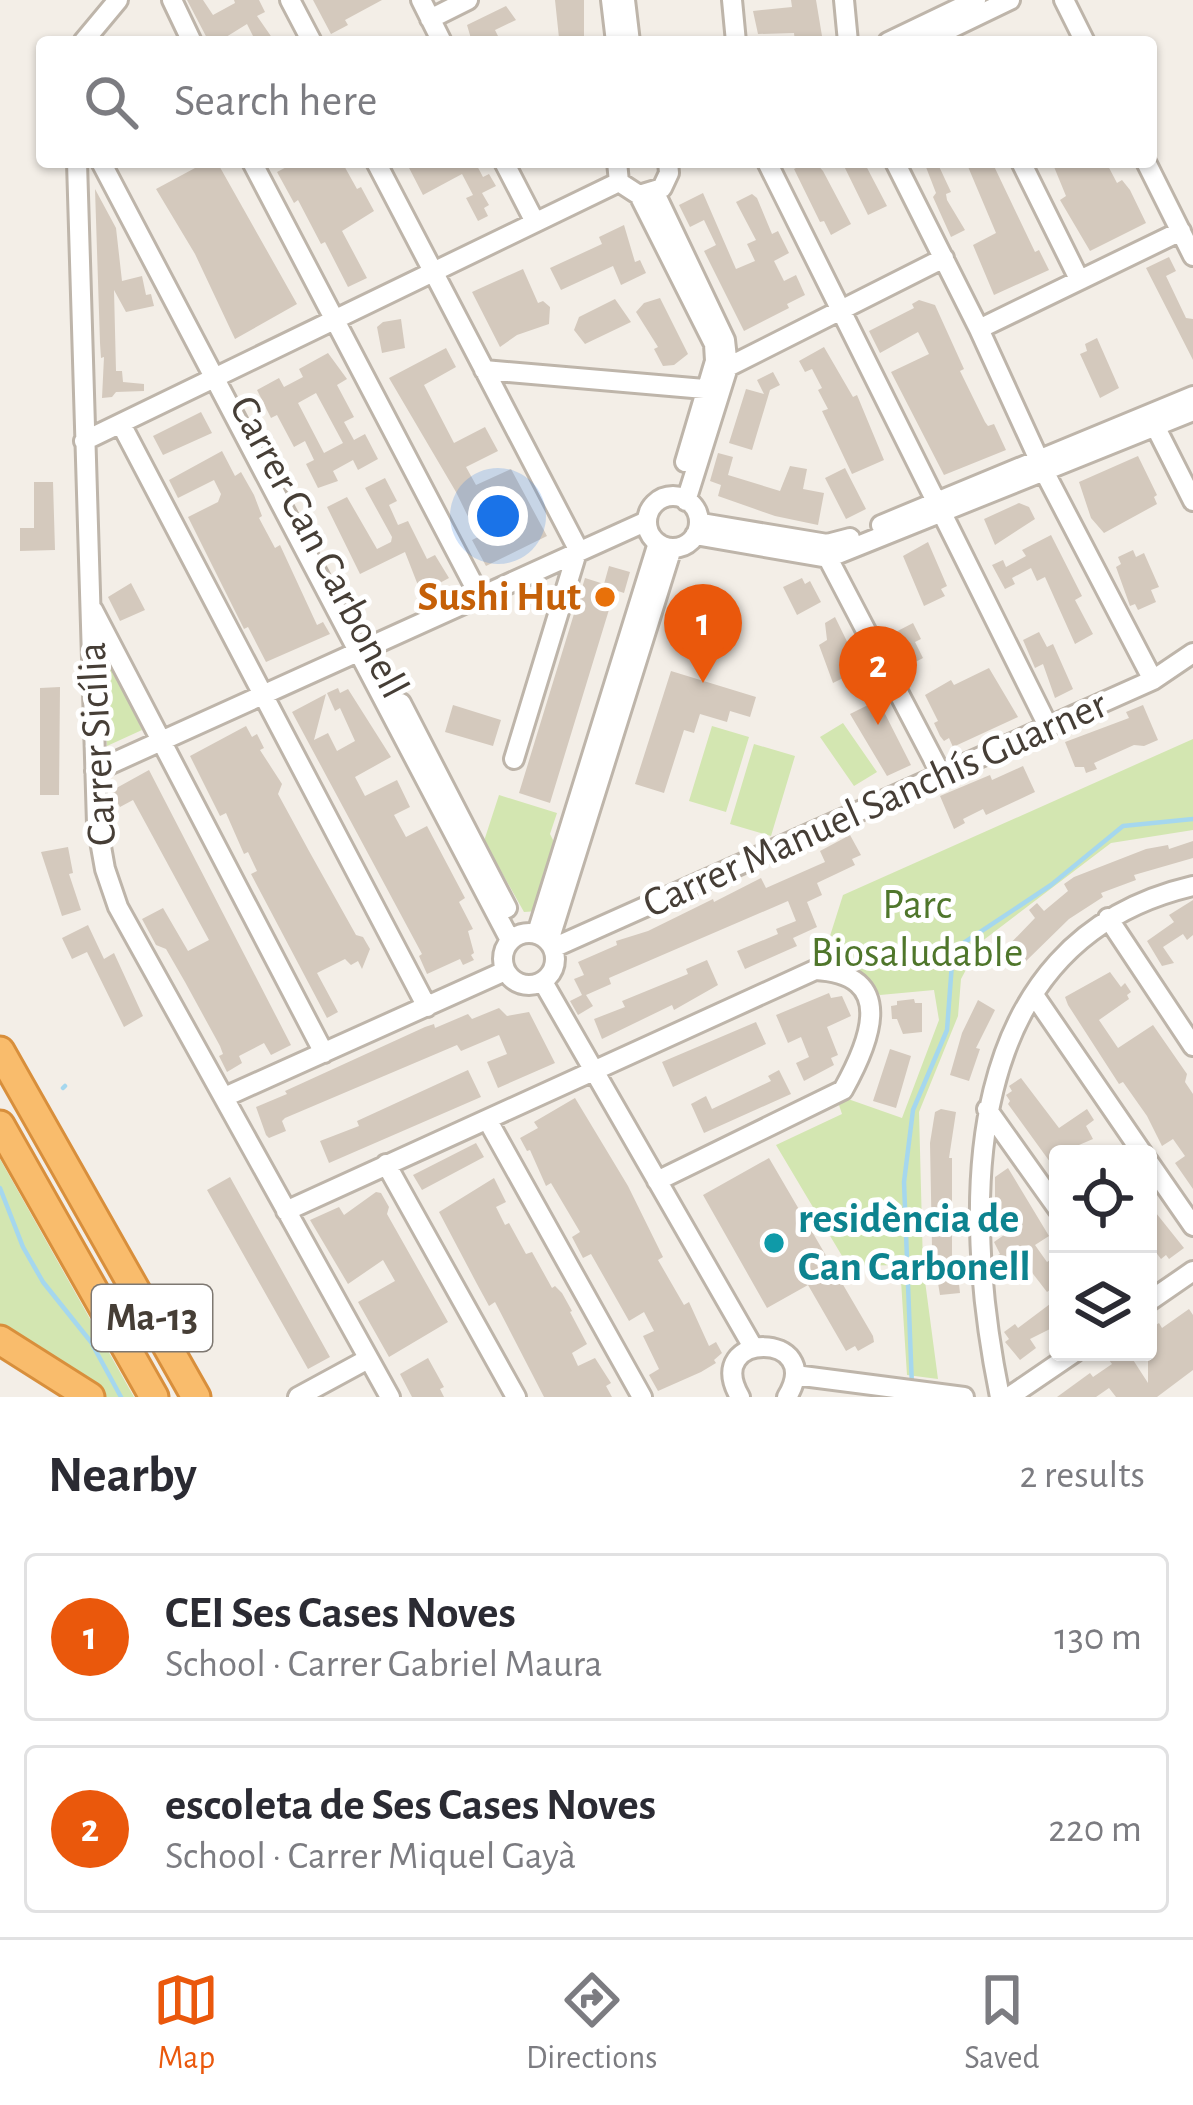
<!DOCTYPE html>
<html lang="en">
<head>
<meta charset="utf-8">
<style>
	:root { --surface:#fff; --page:#f7f7f7; --text:#2b2b33; --muted:#7c7c81; --line:#e1e1e2; --accent:#ea580c }
	body { margin:0; font-family:"Alegreya Sans",sans-serif; background:var(--page); color:var(--text) }
	.controls { position:absolute; right:36px; bottom:36px; display:grid; overflow:hidden; border-radius:12px; box-shadow:0 3px 9px #0004 }
	.controls button { width:108px; height:108px; display:grid; place-items:center; padding:0; border:0; border-bottom:3px solid var(--line); background:var(--surface); color:var(--text); font:60px sans-serif }
	.you { position:absolute; left:498px; top:516px; width:42px; height:42px; margin:-30px; border:9px solid #fff; border-radius:50%; background:#1a73e8; box-shadow:0 0 0 18px #1a73e833 }
	.badge { display:grid; place-items:center; width:78px; height:78px; border-radius:50%; background:var(--accent); color:#fff; font-size:39px; font-weight:700 }
	.pin { position:absolute; translate:-50% -99px; filter:drop-shadow(0 3px 6px #0008) }
	.pin::after { content:''; position:absolute; top:63px; width:42px; height:36px; background:inherit; clip-path:polygon(0 0,100% 0,50% 100%) }
	.list { margin:0; padding:0; list-style:none }
	h2 { display:flex; justify-content:space-between; align-items:center; height:156px; margin:0; padding:0 48px; font-size:51px }
	h2 small { font-size:39px; font-weight:400; color:var(--muted) }
	.list li { display:grid; grid-template-columns:78px 1fr auto; gap:36px; align-items:center; box-sizing:border-box; height:168px; margin:0 24px 24px; padding:0 24px; border:3px solid var(--line); border-radius:12px }
	.list b { display:block; font-size:45px; white-space:nowrap }
	.list p { margin:0; font-size:39px; white-space:nowrap; color:var(--muted) }
	.list em { font-size:39px; font-style:normal; color:var(--muted) }
	.icon { flex:none; width:66px; height:66px; fill:none; stroke:currentColor; stroke-width:2; stroke-linecap:round; stroke-linejoin:round }
	.map { position:relative; flex:none; width:1193px; height:1397px; overflow:hidden }
	.search { position:absolute; background:var(--surface); box-shadow:0 3px 9px #0004; left:36px; right:36px; top:36px; height:132px; display:flex; align-items:center; gap:30px; box-sizing:border-box; padding:0 42px; border-radius:12px; color:var(--muted); font-size:45px }
	.sheet { height:540px; background:var(--surface) }
	nav { display:flex; justify-content:space-around; align-items:center; box-sizing:border-box; height:168px; border-top:3px solid var(--line); background:var(--surface); font-size:33px; color:var(--muted) }
	nav a { display:grid; justify-items:center; gap:6px }
	nav .on { color:var(--accent) }
	.map>svg:first-child { display:block }
	.green { fill:#d3e6b1 }
	.lines { fill:none; stroke-linecap:round; stroke-linejoin:round }
	.stream { stroke:#a5d7ee; stroke-width:4.5 }
	.building { fill:#d4c9bd; fill-rule:evenodd }
	.minor-casing { stroke:#beb5aa; stroke-width:24 }
	.highway-casing { stroke:#d88f3c; stroke-width:33 }
	.minor { stroke:#fff; stroke-width:18 }
	.highway { stroke:#f9bc6c; stroke-width:27 }
	.food-dot { fill:#e8710a; stroke:#fff; stroke-width:4.5 }
	.culture-dot { fill:#0f9aa8; stroke:#fff; stroke-width:4.5 }
	.labels { text-anchor:middle; dominant-baseline:central; stroke-width:10; stroke-linejoin:round; paint-order:stroke }
	.shield { fill:#fff; stroke:#7e7872; stroke-width:3 }
	.shield-label { font-size:39px; font-weight:bold; fill:#463e36 }
	.street-label { font-size:42px; fill:#463e36; stroke:#fff }
	.food-label { font-size:42px; font-weight:bold; fill:#c56008; stroke:#fff; text-anchor:end }
	.park-label { font-size:42px; fill:#4f762b; stroke:#fff }
	.culture-label { font-size:42px; font-weight:bold; fill:#0d838f; stroke:#fff; text-anchor:start }
</style>
</head>
<body>
<div class="map">
<svg width="1193" height="1397" viewBox="0 0 1193 1397">
	<rect width="100%" height="100%" fill="#f3eee7"/>
	<!-- green -->
	<path class="green" d="M107,655L142,730L107,746L99,658Z
		M843,723L877,772L854,786L820,737Z
		M712,726L749,737L726,812L689,801Z
		M1193,739V830L1111,843L981,942L961,979L958,1016L919,1112L923,1266L938,1379L907,1375L900,1265L848,1266L776,1145L842,1114L839,1105L848,1099L902,1118L939,1020L934,990L880,995L854,966L823,958L843,895Z
		M754,744L795,756L771,836L730,824Z
		M499,795L557,813L550,834L557,848L539,911L524,912L484,841Z
		M0,1159L134,1397H102L0,1331Z"/>
	<g class="lines">
		<!-- stream -->
		<path class="stream" d="M63,1088L65,1086
			M0,1188L23,1247L43,1282L91,1342L121,1397
			M912,1387L904,1182L913,1110L947,1030L953,950L1051,885L1123,826L1193,819"/>
	</g>
	<!-- building -->
	<path class="building" d="M187,0H203L213,15L235,3L234,0H259L265,12L257,16L275,42H256L247,24L218,42H209Z
		M313,0H382L345,20L348,25L331,34Z
		M555,0H584V42H564L563,37L559,38Z
		M791,0H816L823,42H795L794,33L758,34L753,11L792,7Z
		M506,6L516,20L495,30L501,42H472L467,25Z
		M192,162H217L297,304L235,339L195,254L156,189L195,168Z
		M296,162H342L357,189L361,187L374,211L342,231L367,278L348,287L325,242L321,244L298,200L294,203L277,172Z
		M406,162H475L483,177L489,174L496,186L482,193L489,205L484,208L488,216L478,221L466,198L473,195L462,174L423,195Z
		M807,162H815L823,171L851,224L831,235L824,221L820,222L794,169Z
		M842,162H864L887,206L868,215Z
		M924,162H937L951,192L946,194L947,200L965,230L951,237L933,197L936,193Z
		M966,162L993,164L1035,252L1039,250L1049,270L994,295L973,245L996,233Z
		M1052,162H1106L1117,183L1122,180L1130,190L1146,223L1090,251L1060,200L1066,196Z
		M95,189L116,228L122,281L142,276L146,295L151,294L154,306L126,312L114,290L116,371H122L123,382L144,384V391L116,392L112,397L102,398L104,357L101,358L100,343Z
		M703,193L736,269L755,261L747,244L756,240L736,202L752,194L757,198L772,234L778,231L789,253L774,261L784,281L796,275L805,295L787,304L789,308L744,331L704,251L716,245L704,220L690,227L679,205Z
		M624,225L635,262L640,260L646,273L621,285L613,266L561,290L550,268L602,244L599,237Z
		M1169,257L1176,271L1166,276L1186,318L1193,319V360L1146,268Z
		M523,269L538,303L543,301L550,307L549,324L517,335L500,347L472,292Z
		M660,298L688,354L674,365L663,366L654,349L658,347L636,312L644,303Z
		M615,299L631,322L585,344L574,330L579,317Z
		M919,300L935,305L964,369L960,371L985,422L988,426L994,424L1006,450L944,475L891,372L929,354L918,332L880,353L869,331L914,308L912,304Z
		M401,319L405,348L382,353L377,327L383,322Z
		M1097,338L1119,388L1100,398L1080,354L1087,351L1085,344Z
		M824,347L853,397L857,395L884,460L852,474L822,411L828,409L818,390L822,388L812,369L805,372L799,361Z
		M446,348L456,367L424,385L454,443L485,427L498,451L466,467L476,485L511,469L547,536L486,566L472,540L478,537L456,492L389,378Z
		M328,353L347,379L337,385L354,417L344,422L354,440L365,434L378,459L358,470L353,460L333,471L338,481L318,488L306,464L314,460L305,441L294,447L277,415L271,418L257,390L279,378L284,387L303,377L299,369ZM316,393L343,443L324,453L298,403Z
		M773,372L780,385L770,390L752,450L729,443L746,389L764,394L757,380Z
		M201,412L212,433L163,455L153,436Z
		M222,451L235,476L241,472L254,495L262,516L259,518L275,548L280,545L317,625L323,622L330,634L266,662L248,627L244,629L188,517L218,502L221,494L214,480L178,498L169,480Z
		M718,453L733,457L728,475L780,491L790,466L807,469L803,489L824,493L818,525L775,516L718,496L721,485L710,481Z
		M1138,456L1157,495L1154,497L1157,504L1104,533L1091,518L1079,482Z
		M845,468L866,509L846,519L825,478Z
		M385,478L397,501L389,505L398,525L408,521L427,559L435,555L449,578L421,593L405,552L360,574L327,507L347,497L377,549L391,542L392,537L365,488Z
		M34,482H53L55,550L20,551V528H34Z
		M1019,503L1029,507L1035,519L995,545L984,519Z
		M1051,535L1082,596L1075,600L1093,634L1075,644L1045,577L1037,581L1031,568L1012,578L1015,584L1005,589L992,565L1003,560L1006,567L1026,556L1022,550Z
		M928,542L947,586L941,589L945,596L924,606L903,556Z
		M1133,550L1136,557L1144,553L1159,587L1151,590L1156,602L1138,610L1135,604L1130,606L1116,567L1121,564L1118,557Z
		M609,566L630,572L624,593L615,590L550,803L519,793L585,578L604,584Z
		M802,578L805,584L810,581L821,602L797,615L783,587Z
		M131,583L145,610L120,621L108,597Z
		M835,617L865,678L848,687L843,678L833,683L819,645L827,640L825,623Z
		M913,623L921,639L915,642L923,658L904,668L888,636Z
		M1039,632L1047,647L1053,644L1073,689L1055,698L1043,664L1035,668L1023,640Z
		M989,668L1018,717L953,747L949,738L944,741L940,736L934,723L938,721L925,695L951,680L954,685Z
		M671,671L756,697L750,717L730,711L727,722L700,714L694,733L684,730L664,793L635,784Z
		M60,687L59,795H40V688Z
		M338,688L340,693L348,689L391,757L355,777L365,796L397,780L410,807L394,815L406,837L427,826L465,898L459,902L473,929L468,931L474,953L471,955L474,960L463,965L460,959L427,974L419,956L422,954L292,712L326,694L314,740L328,733L337,751L355,741L340,708L335,711L327,693Z
		M878,700L911,765L887,776L850,714Z
		M453,705L501,720L493,746L445,732Z
		M1143,705L1158,740L1144,746L1134,745L1094,763L1097,769L1086,773L1084,767H1075L1065,742L1129,718L1126,712Z
		M246,726L252,737L257,734L264,748L260,750L282,784L278,794L309,851L356,935L363,937L370,949L362,969L358,961L351,965L345,959L317,973L338,1012L327,1018L251,874L257,871L248,852L244,854L226,813L220,816L190,756Z
		M1023,766L1035,792L986,815L983,809L963,819L965,823L954,829L940,796L990,775L992,780Z
		M149,770L291,1045L271,1055L264,1043L239,1056L242,1063L227,1072L219,1056L223,1054L220,1046L185,982L166,949L156,945L142,919L163,908L188,951L209,940L133,800L120,807L111,791Z
		M850,835L861,855L852,859L855,865L817,883L822,895L807,902L817,927L793,938L797,946L745,969L737,951L778,934L776,929L796,921L788,901L609,978L611,984L586,995L593,1006L578,1015L570,1001L582,995L574,979L584,975L578,962L617,945L616,941L648,931L713,899L714,902L761,878L766,888L825,862L820,851Z
		M1193,841V858L1134,875L1136,880L1101,893L1103,897L1069,919L1023,964L1005,949L1035,918L1029,910L1037,903L1044,911L1068,891L1064,884L1074,877L1146,849L1168,845L1169,849Z
		M68,847L73,873L69,874L81,910L62,916L41,852Z
		M1193,900V935L1187,940L1183,934L1163,947L1174,963L1162,966L1147,941L1174,922L1169,915Z
		M88,925L104,959L114,953L143,1016L124,1027L87,952L72,959L62,938Z
		M707,960L718,985L674,1010L672,1005L602,1039L594,1019L625,1007L622,1001L688,974L686,969Z
		M1110,972L1121,987L1125,983L1131,992L1127,995L1129,999L1099,1020L1118,1048L1153,1025L1187,1074L1185,1082L1193,1094V1189L1175,1163L1185,1156L1173,1139L1162,1146L1147,1116L1123,1082L1119,1084L1068,1005L1065,997Z
		M829,993L831,998L842,996L851,1016L827,1027L838,1055L831,1058L834,1065L804,1081L796,1063L809,1057L801,1037L788,1043L776,1015Z
		M914,999L915,1003H922V1032L903,1034L897,1019H892L891,1006L897,1005V1001Z
		M978,1000L995,1010L976,1048L980,1049L969,1081L950,1075L962,1033Z
		M499,1008L507,1016L529,1012L555,1063L498,1088L487,1062L507,1054L499,1035L461,1051L457,1045L285,1118L282,1121L286,1131L269,1138L266,1135L256,1107L287,1094L285,1091L425,1027L434,1024L435,1028L468,1014L472,1019Z
		M756,1022L766,1044L673,1087L662,1062Z
		M890,1049L911,1056L896,1108L873,1101Z
		M468,1070L481,1097L329,1163L320,1141L359,1126L357,1121Z
		M779,1070L791,1094L704,1133L691,1104L706,1096L712,1109L771,1081L768,1076Z
		M1021,1078L1059,1128L1087,1109L1094,1120L1086,1126L1093,1139L1058,1154V1173L1008,1104L1010,1101L1006,1095L1012,1091L1009,1086Z
		M575,1098L628,1186L663,1257L658,1260L684,1305L689,1302L709,1346L716,1342L722,1353L714,1360L716,1363L701,1372L658,1391L649,1375L659,1369L643,1336L654,1331L644,1312L629,1321L591,1254L583,1258L572,1237L580,1232L551,1183L546,1186L530,1150L527,1151L520,1138L538,1128L534,1122Z
		M941,1109L956,1112L949,1158H952V1258L956,1257L960,1293L940,1295L932,1247L930,1143L935,1112Z
		M476,1143L484,1157L422,1190L413,1175Z
		M769,1158L873,1336L874,1342L858,1351L855,1346L846,1351L808,1285L767,1308L703,1195Z
		M1008,1168L1049,1236L1035,1245L1047,1262L1058,1255V1284L1047,1292L1020,1257L1004,1268L996,1256L1000,1254L994,1242L1011,1230L995,1211V1177Z
		M230,1177L330,1357L308,1369L207,1190Z
		M494,1178L506,1202L496,1207L505,1225L509,1223L526,1254L532,1252L552,1288L555,1286L562,1293L572,1311L570,1312L587,1344L572,1353L578,1366L595,1358L611,1383L606,1386L612,1397H544L495,1302L489,1306L477,1284L439,1212Z
		M376,1192L381,1193L389,1207L387,1214L448,1322L389,1357L358,1302L395,1281L383,1260L348,1284L310,1220L339,1207L344,1215Z
		M1148,1203L1184,1248L1169,1259L1166,1255L1161,1259L1148,1242Z
		M1050,1304L1058,1314V1325L1030,1339L1036,1348L1020,1360L1005,1342L1009,1339L1004,1332L1015,1324L1018,1328Z
		M1189,1309L1193,1315V1370L1157,1397H1116L1109,1388L1096,1397H1057L1090,1373L1093,1377L1112,1364L1109,1360L1121,1352H1128L1148,1383V1330L1159,1323L1162,1328Z
		M428,1358L444,1387L440,1389L444,1397H412L400,1374Z"/>
	<g class="lines">
		<!-- minor casing -->
		<g class="minor-casing">
			<path id="minor" d="M172,0L192,42
				M290,0L312,42
				M421,0L442,42
				M611,0L616,42
				M625,0L630,42
				M732,0L736,42
				M844,0L848,42
				M1064,0L1085,42
				M430,19L468,0
				M83,42L118,0
				M888,42L976,0
				M923,42L1010,0
				M77,162L97,824L105,869L118,907L390,1397
				M101,162L510,940
				M252,162L480,597
				M376,162L578,549L514,759
				M504,162L535,222
				M617,162L619,182L639,195L662,188L669,173L668,162
				M767,162L1048,726
				M895,162L979,329L1045,473L1153,680
				M1021,162L1079,279
				M1146,162L1193,256
				M655,193L725,340L728,367L686,501
				M639,195L714,344L715,361L685,462
				M979,329L1181,231
				M728,367L944,258
				M484,370L716,390
				M1152,420L1193,501
				M121,424L427,1007
				M84,441L619,182
				M647 522a26 26 0 1 1 52 0a26 26 0 1 1-52 0Z
				M707,524L827,544L850,538
				M881,525L1193,396
				M695,535L828,558L1193,411
				M827,549L830,562L941,774
				M93,610L324,1053
				M401,703L507,908
				M95,771L647,521
				M1108,918L1193,1046
				M503 959a26 26 0 1 1 52 0a26 26 0 1 1-52 0Z
				M537,933L658,543
				M549,941L672,548
				M553,948L1153,680L1193,653
				M543,982L753,1347
				M1034,995L1143,1154
				M227,1096L505,971
				M987,1109L1058,1209
				M488,1121L642,1397
				M1148,1161L1193,1226
				M386,1164L516,1397
				M286,1211L815,970C897,974 871,1040 843,1090L657,1181
				M1148,1302L1193,1271
				M795,1375L964,1397
				M298,1397L368,1359
				M740,1397C701,1330 827,1331 787,1397
				M1000,1397C961,1206 957,941 1193,886
				M1009,1397L1075,1352"/>
		</g>
		<!-- highway casing -->
		<g class="highway-casing">
			<path id="highway" d="M0,1051L196,1397
				M0,1125L154,1397
				M0,1340L90,1397"/>
		</g>
		<!-- minor -->
		<use href="#minor" class="minor"/>
		<!-- highway -->
		<use href="#highway" class="highway"/>
	</g>
	<!-- markers -->
	<circle class="food-dot" cx="605" cy="597" r="12"/>
	<circle class="culture-dot" cx="774" cy="1243" r="12"/>
	<g class="labels">
		<!-- shield labels -->
		<rect class="shield" x="92" y="1285" width="120" height="66" rx="9"/>
		<g class="shield-label">
			<text x="152" y="1318">Ma-13</text>
		</g>
		<!-- street labels -->
		<g class="street-label">
			<text transform="translate(319 547) rotate(62)">Carrer Can Carbonell</text>
			<text transform="translate(97 744) rotate(-93)">Carrer Sicília</text>
			<text transform="translate(875 804) rotate(-24)">Carrer Manuel Sanchís Guarner</text>
		</g>
		<!-- food labels -->
		<g class="food-label">
			<text x="581" y="597">Sushi Hut</text>
		</g>
		<!-- park labels -->
		<g class="park-label">
			<text x="917" y="905">Parc<tspan x="917" dy="48">Biosaludable</tspan></text>
		</g>
		<!-- culture labels -->
		<g class="culture-label">
			<text x="798" y="1219">residència de<tspan x="798" dy="48">Can Carbonell</tspan></text>
		</g>
	</g>
</svg>
<div class="controls">
<button><svg class="icon" aria-label="locate" viewBox="0 0 24 24"><circle cx="12" cy="12" r="6"/><path d="M12 2v4M12 18v4M2 12h4M18 12h4"/></svg></button>
<button><svg class="icon" aria-label="layers" viewBox="0 0 24 24"><path d="M12 4l9 5-9 5-9-5zM3 14l9 5 9-5"/></svg></button>
</div>
<div class="you"></div>
<div class="pin badge" style="left:703px;top:683px">1</div>
<div class="pin badge" style="left:878px;top:725px">2</div>
<div class="search"><svg class="icon" aria-label="search" viewBox="0 0 24 24"><circle cx="10" cy="10" r="6"/><path d="M15 15l6 6"/></svg>Search here</div>
</div>
<section class="sheet">
<h2>Nearby<small>2 results</small></h2>
<ul class="list">
<li><span class="badge">1</span><div><b>CEI Ses Cases Noves</b><p>School · Carrer Gabriel Maura</p></div><em>130 m</em></li>
<li><span class="badge">2</span><div><b>escoleta de Ses Cases Noves</b><p>School · Carrer Miquel Gayà</p></div><em>220 m</em></li>
</ul>
</section>
<nav>
<a class="on"><svg class="icon" aria-label="map" viewBox="0 0 24 24"><path d="M3 6l6-2 6 2 6-2v14l-6 2-6-2-6 2zM9 4v14M15 6v14"/></svg>Map</a>
<a><svg class="icon" aria-label="directions" viewBox="0 0 24 24"><path d="M12 3l9 9-9 9-9-9zM9 14v-3h6M13 9l2 2-2 2"/></svg>Directions</a>
<a><svg class="icon" aria-label="saved" viewBox="0 0 24 24"><path d="M7 4h10v16l-5-4-5 4z"/></svg>Saved</a>
</nav>
</body>
</html>
